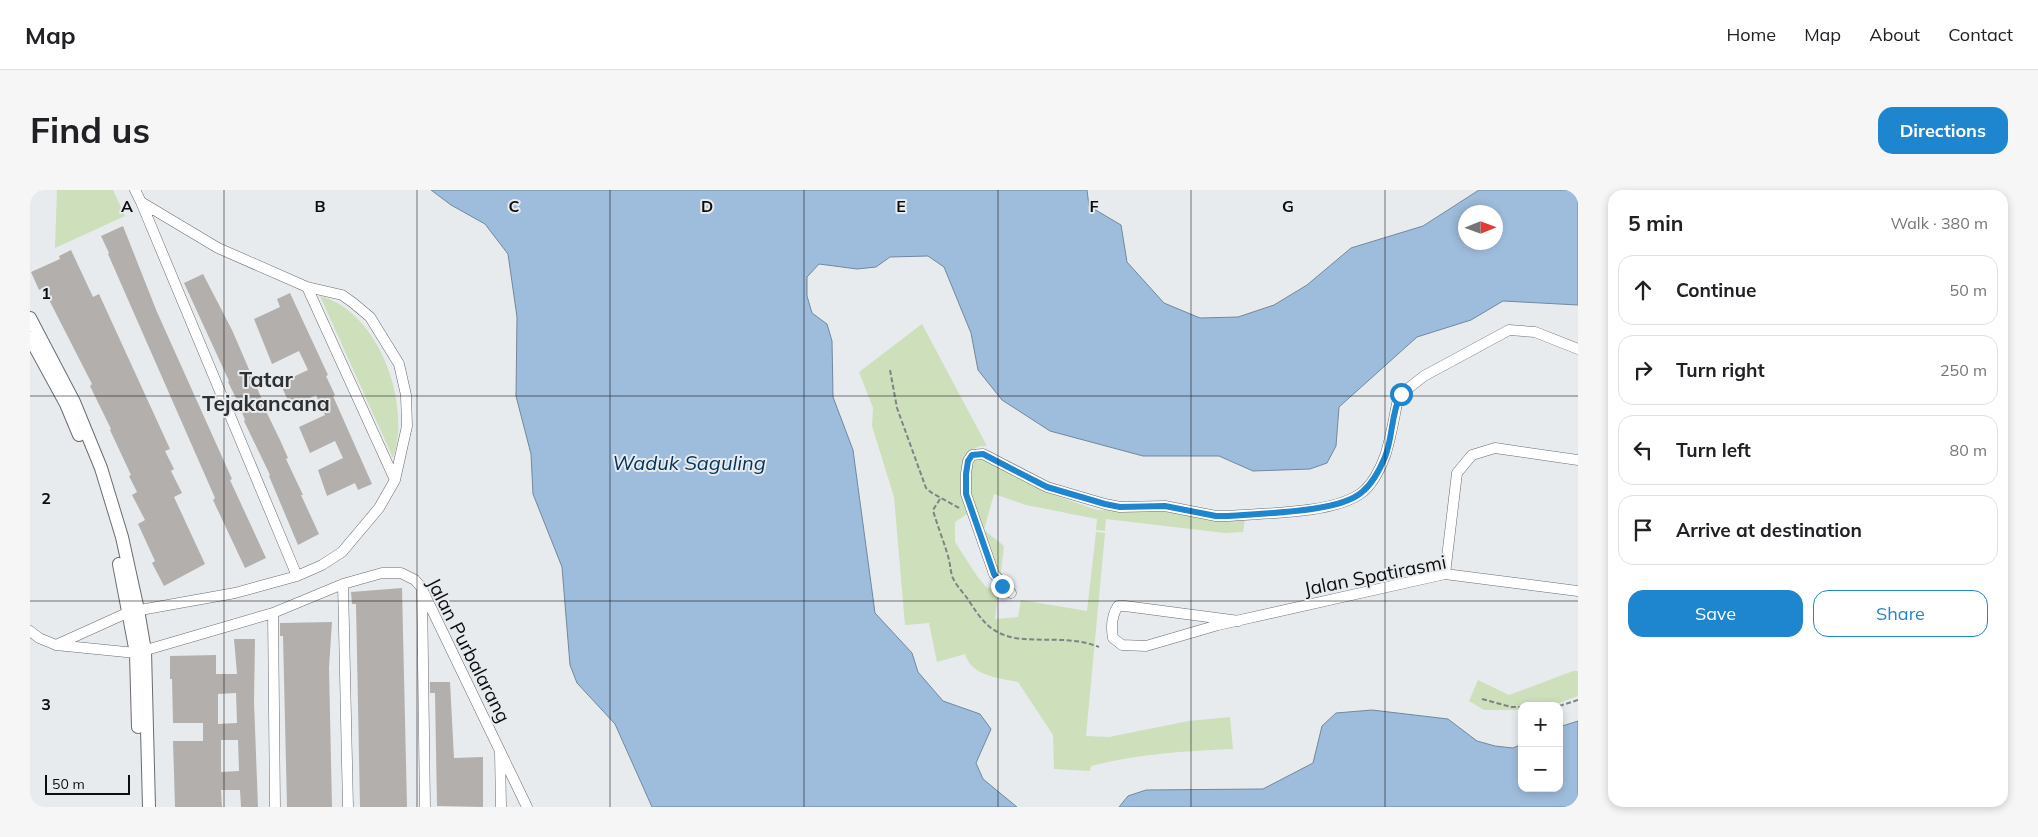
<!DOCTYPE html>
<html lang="en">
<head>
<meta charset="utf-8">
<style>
	:root { --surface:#fff; --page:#f6f6f6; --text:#202124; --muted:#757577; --line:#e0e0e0; --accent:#1e85cf }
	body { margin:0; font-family:Mulish,sans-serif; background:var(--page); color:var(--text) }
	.controls { position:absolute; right:15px; bottom:15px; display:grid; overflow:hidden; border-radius:10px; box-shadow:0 2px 8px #0003 }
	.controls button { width:45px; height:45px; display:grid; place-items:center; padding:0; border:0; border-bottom:1px solid var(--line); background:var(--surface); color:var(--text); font:25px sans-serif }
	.compass { position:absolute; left:1428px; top:15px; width:45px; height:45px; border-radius:50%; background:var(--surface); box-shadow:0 2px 8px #0003; rotate:89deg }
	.scale { position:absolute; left:15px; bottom:12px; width:85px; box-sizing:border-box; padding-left:5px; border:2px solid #0c0d0e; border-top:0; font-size:14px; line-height:18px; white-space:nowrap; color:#0c0d0e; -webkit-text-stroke:4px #e8ebee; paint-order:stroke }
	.stop { position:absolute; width:15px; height:15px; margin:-11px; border:4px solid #1e85cf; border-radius:50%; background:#fff }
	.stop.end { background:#1e85cf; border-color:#fff; box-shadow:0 1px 5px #0008 }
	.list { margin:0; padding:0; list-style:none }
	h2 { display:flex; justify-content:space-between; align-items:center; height:65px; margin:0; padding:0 20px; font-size:21px }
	h2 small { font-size:16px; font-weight:400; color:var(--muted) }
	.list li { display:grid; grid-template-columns:32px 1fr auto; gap:15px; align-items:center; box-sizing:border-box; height:70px; margin:0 10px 10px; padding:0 10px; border:1px solid var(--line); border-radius:15px }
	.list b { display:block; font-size:19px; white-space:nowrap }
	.list em { font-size:16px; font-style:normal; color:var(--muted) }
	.actions { display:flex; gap:10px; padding:15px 20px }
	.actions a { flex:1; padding:11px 0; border:1px solid var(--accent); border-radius:15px; text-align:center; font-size:18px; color:var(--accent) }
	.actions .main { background:var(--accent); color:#fff }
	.icon { flex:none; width:28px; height:28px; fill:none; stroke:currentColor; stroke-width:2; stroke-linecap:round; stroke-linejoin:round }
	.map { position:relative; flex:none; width:1548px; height:617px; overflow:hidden; border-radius:15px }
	header { display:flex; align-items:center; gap:30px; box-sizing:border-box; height:70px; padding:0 25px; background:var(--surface); border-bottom:1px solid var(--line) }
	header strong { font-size:24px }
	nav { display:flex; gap:28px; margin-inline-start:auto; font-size:18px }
	.intro { display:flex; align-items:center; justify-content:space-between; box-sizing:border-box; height:120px; padding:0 30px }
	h1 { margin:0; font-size:35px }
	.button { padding:12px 22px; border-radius:15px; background:var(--accent); color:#fff; font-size:18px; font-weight:700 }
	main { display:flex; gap:30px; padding:0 30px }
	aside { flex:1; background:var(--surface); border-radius:15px; box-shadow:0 2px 8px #0003 }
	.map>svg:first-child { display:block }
	.green { fill:#cddfbb }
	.water { fill:#9ebcdb; stroke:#72889e; fill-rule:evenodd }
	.building { fill:#b3afad; fill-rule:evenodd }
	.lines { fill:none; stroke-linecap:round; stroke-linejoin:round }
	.minor-casing { stroke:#6a6c6f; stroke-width:11 }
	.tertiary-casing { stroke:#6a6c6f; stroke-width:14 }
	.path { stroke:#808385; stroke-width:2; stroke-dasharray:5 2.5; stroke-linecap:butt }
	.minor { stroke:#fff; stroke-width:10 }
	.tertiary { stroke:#fff; stroke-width:12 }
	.route { stroke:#1e85cf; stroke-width:6 }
	.grid { fill:none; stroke:#0c0d0e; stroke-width:1; stroke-opacity:0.55 }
	.labels { text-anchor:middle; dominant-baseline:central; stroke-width:4; stroke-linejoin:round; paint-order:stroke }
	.street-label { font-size:19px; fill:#0c0d0e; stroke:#e8ebee }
	.water-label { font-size:20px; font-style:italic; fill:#013259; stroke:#e8ebee }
	.quarter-label { font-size:21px; font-weight:bold; fill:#2e3032; stroke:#e8ebee }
	.grid-label { font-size:16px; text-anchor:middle; font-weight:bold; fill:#0c0d0e; stroke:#e8ebee; stroke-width:4; stroke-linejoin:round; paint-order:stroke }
</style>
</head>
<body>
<header>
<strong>Map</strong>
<nav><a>Home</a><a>Map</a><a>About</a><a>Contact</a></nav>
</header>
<div class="intro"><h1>Find us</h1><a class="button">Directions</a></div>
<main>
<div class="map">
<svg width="1548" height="617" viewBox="0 0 1548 617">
	<rect width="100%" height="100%" fill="#e8ebee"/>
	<!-- green -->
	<path class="green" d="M27,0H83L95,26L25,58Z
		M290,106C349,121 382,215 363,268Z
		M892,134L957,256C954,256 949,256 946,258C926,267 935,307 937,324L925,332V352L947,386L957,398L969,396L965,429L988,427L991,410L1057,421L1066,342L1075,343L1056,546L1079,547L1159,531L1200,527L1203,559C1156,561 1106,564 1061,576L1060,581L1024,579L1023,545L988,492C969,488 941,486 935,464L907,472L899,433L875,435L864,307L842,236L843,218L829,182Z
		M946,267H955L1024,305L1067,320L1131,321L1215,329L1213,342L1195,343L1076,329L1075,341L1066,340L1067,329L996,315L964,304L954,340L974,356L970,391L939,303L940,279Z
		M1543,481H1548V506L1521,516H1492V520H1454L1439,511L1448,490L1479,505Z"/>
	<!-- water -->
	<path class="water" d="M401,0H1057L1059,16L1091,35L1097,72L1134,113L1170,128L1208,127L1244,115L1277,95L1321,58L1393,36L1449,0H1546L1548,3V115L1473,111L1441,130L1387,147L1309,217L1306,256L1297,273L1280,279L1223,281L1189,266H1113L1020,241L972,210L948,180L941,143L914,77L898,66L860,67L846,77L827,79L789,74L777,87V106L782,123L797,134L802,151L803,207L823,260L845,423L882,463L888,482L913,511L950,524L961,539L946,573L953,589L987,617H622L585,534L547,493L540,475L532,377L503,304L501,264L486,206L487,127L478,64L455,34L421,15ZM1436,22H1466V52H1436Z
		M1342,520L1418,529L1447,551L1465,556L1483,558L1492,554V598H1529V537L1548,531V617H1089L1098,606L1116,600L1233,599L1283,573L1292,536L1306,523Z"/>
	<!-- building -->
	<path class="building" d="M93,36L127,122L202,289L200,290L236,368L215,378L183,310L185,308L78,64L79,63L71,46Z
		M41,60L63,107L69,104L140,259L135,261L144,279L141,281L152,303L144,307L175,374L134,396L122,373L125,371L108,334L115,330L102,305L107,302L99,286L101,285L80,240L81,239L60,196L62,194L13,98L9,100L1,82L30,69L29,66Z
		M173,84L202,140L234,214L233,215L250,250L258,268L256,269L273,305H271L289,344L268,355L239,286L240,285L214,231L215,230L208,212L198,192L199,191L154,93Z
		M260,103L298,185L296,186L305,205L303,206L342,294L328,300L325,293L297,306L288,280L313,268L305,251L280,263L269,237L295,225L286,205L261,217L250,193L278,180L269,161L242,174L224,129L250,117L247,109Z
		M372,398L377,617H330L326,414H322L321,402Z
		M302,432L299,478L302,617H257L253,446H250V433Z
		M204,449H225L224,512L228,617H211L210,600H191L192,617H145L143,551H173V533H143L142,489H140V466L186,465V484H207ZM206,503L207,533L188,534V504ZM191,550H208L209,581L191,582Z
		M400,492H420L424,568L453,567V617L407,616L405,503H400Z"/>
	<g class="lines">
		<!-- minor casing -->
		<g class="minor-casing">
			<path id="minor" d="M111,12L267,386
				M277,97L365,290
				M1415,384L1427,283L1442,265L1465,258L1548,270
				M313,394L318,617
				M392,401L395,617
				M981,403L964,384L936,304V283L938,271L942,265L953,264L1017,297L1075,314L1090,317L1135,316L1186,326H1198C1234,323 1300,324 1330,304C1341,297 1351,278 1355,266C1361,248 1364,228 1368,209L1371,204L1394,186L1479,140L1505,142L1548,159
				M243,423L245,617
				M1209,431L1095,416H1088C1082,425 1081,437 1083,448L1092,455L1116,456L1188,435L1415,384L1548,401
				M0,441L9,448L26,455L106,463L243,423L313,394L352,383H371L385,390L391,397L497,617
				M26,455L99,422L205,403L267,386L292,375L312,362L349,318L365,290L377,236L376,205L369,174L340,127L322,112L312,105L277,97L188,58L111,12L105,0
				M470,562L471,617"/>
		</g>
		<!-- tertiary casing -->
		<g class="tertiary-casing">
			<path id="tertiary" d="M0,128L44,212L71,278L92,347L108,420L115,461L119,617
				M0,148L36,214L49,245
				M89,374L106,463L108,537"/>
		</g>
		<!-- path -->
		<path class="path" d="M860,180L867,218L896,298L902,303L931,319
			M910,309L903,320C907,335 913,349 917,363C920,371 920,378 922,386C925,394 932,401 937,408C951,429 959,443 985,448C1014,452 1042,446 1069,457
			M1452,509L1481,517H1492
			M1529,516L1548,510"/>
		<!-- minor -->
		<use href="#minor" class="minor"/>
		<!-- tertiary -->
		<use href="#tertiary" class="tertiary"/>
	</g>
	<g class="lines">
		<!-- route -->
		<path class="route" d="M972,396L964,384L936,304V284L938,271L942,265L953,264L1017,297L1075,314L1090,317L1135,316L1186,326H1198C1230,323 1309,323 1332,302C1342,294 1350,279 1355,267C1363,247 1361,223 1371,204"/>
	</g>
	<!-- grid -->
	<path class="grid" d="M194,0V617M387,0V617M580,0V617M774,0V617M968,0V617M1161,0V617M1355,0V617M0,206H1548M0,411H1548"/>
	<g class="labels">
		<!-- street labels -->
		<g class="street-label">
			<text transform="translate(1345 385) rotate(-11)">Jalan Spatirasmi</text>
			<text transform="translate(439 460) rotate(63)">Jalan Purbalarang</text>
		</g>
		<!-- water labels -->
		<g class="water-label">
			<text x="659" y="272">Waduk Saguling</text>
		</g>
		<!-- quarter labels -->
		<g class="quarter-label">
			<text x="236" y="189">Tatar<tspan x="236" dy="24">Tejakancana</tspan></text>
		</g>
	</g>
	<g class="grid-label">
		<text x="97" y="22">A</text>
		<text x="290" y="22">B</text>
		<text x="484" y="22">C</text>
		<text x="677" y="22">D</text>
		<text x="871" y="22">E</text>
		<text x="1064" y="22">F</text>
		<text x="1258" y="22">G</text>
		<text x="16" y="109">1</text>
		<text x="16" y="314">2</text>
		<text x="16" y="520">3</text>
	</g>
</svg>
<div class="controls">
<button>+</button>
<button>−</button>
</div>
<svg class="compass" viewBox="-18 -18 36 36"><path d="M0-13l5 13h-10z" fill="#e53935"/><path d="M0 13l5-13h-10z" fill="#757577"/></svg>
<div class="scale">50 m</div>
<div class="stop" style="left:1371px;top:204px"></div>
<div class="stop end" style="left:972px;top:396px"></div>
</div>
<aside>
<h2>5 min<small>Walk · 380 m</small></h2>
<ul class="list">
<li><svg class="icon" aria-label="ahead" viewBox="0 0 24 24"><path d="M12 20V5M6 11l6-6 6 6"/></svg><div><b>Continue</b></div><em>50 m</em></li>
<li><svg class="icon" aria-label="right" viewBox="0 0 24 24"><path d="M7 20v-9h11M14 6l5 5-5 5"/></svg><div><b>Turn right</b></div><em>250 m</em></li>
<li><svg class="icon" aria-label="left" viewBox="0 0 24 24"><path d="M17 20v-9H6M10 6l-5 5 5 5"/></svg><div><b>Turn left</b></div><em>80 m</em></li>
<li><svg class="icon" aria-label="arrive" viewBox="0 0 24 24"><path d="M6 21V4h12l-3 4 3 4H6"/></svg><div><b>Arrive at destination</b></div></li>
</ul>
<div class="actions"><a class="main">Save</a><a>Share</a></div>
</aside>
</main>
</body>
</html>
